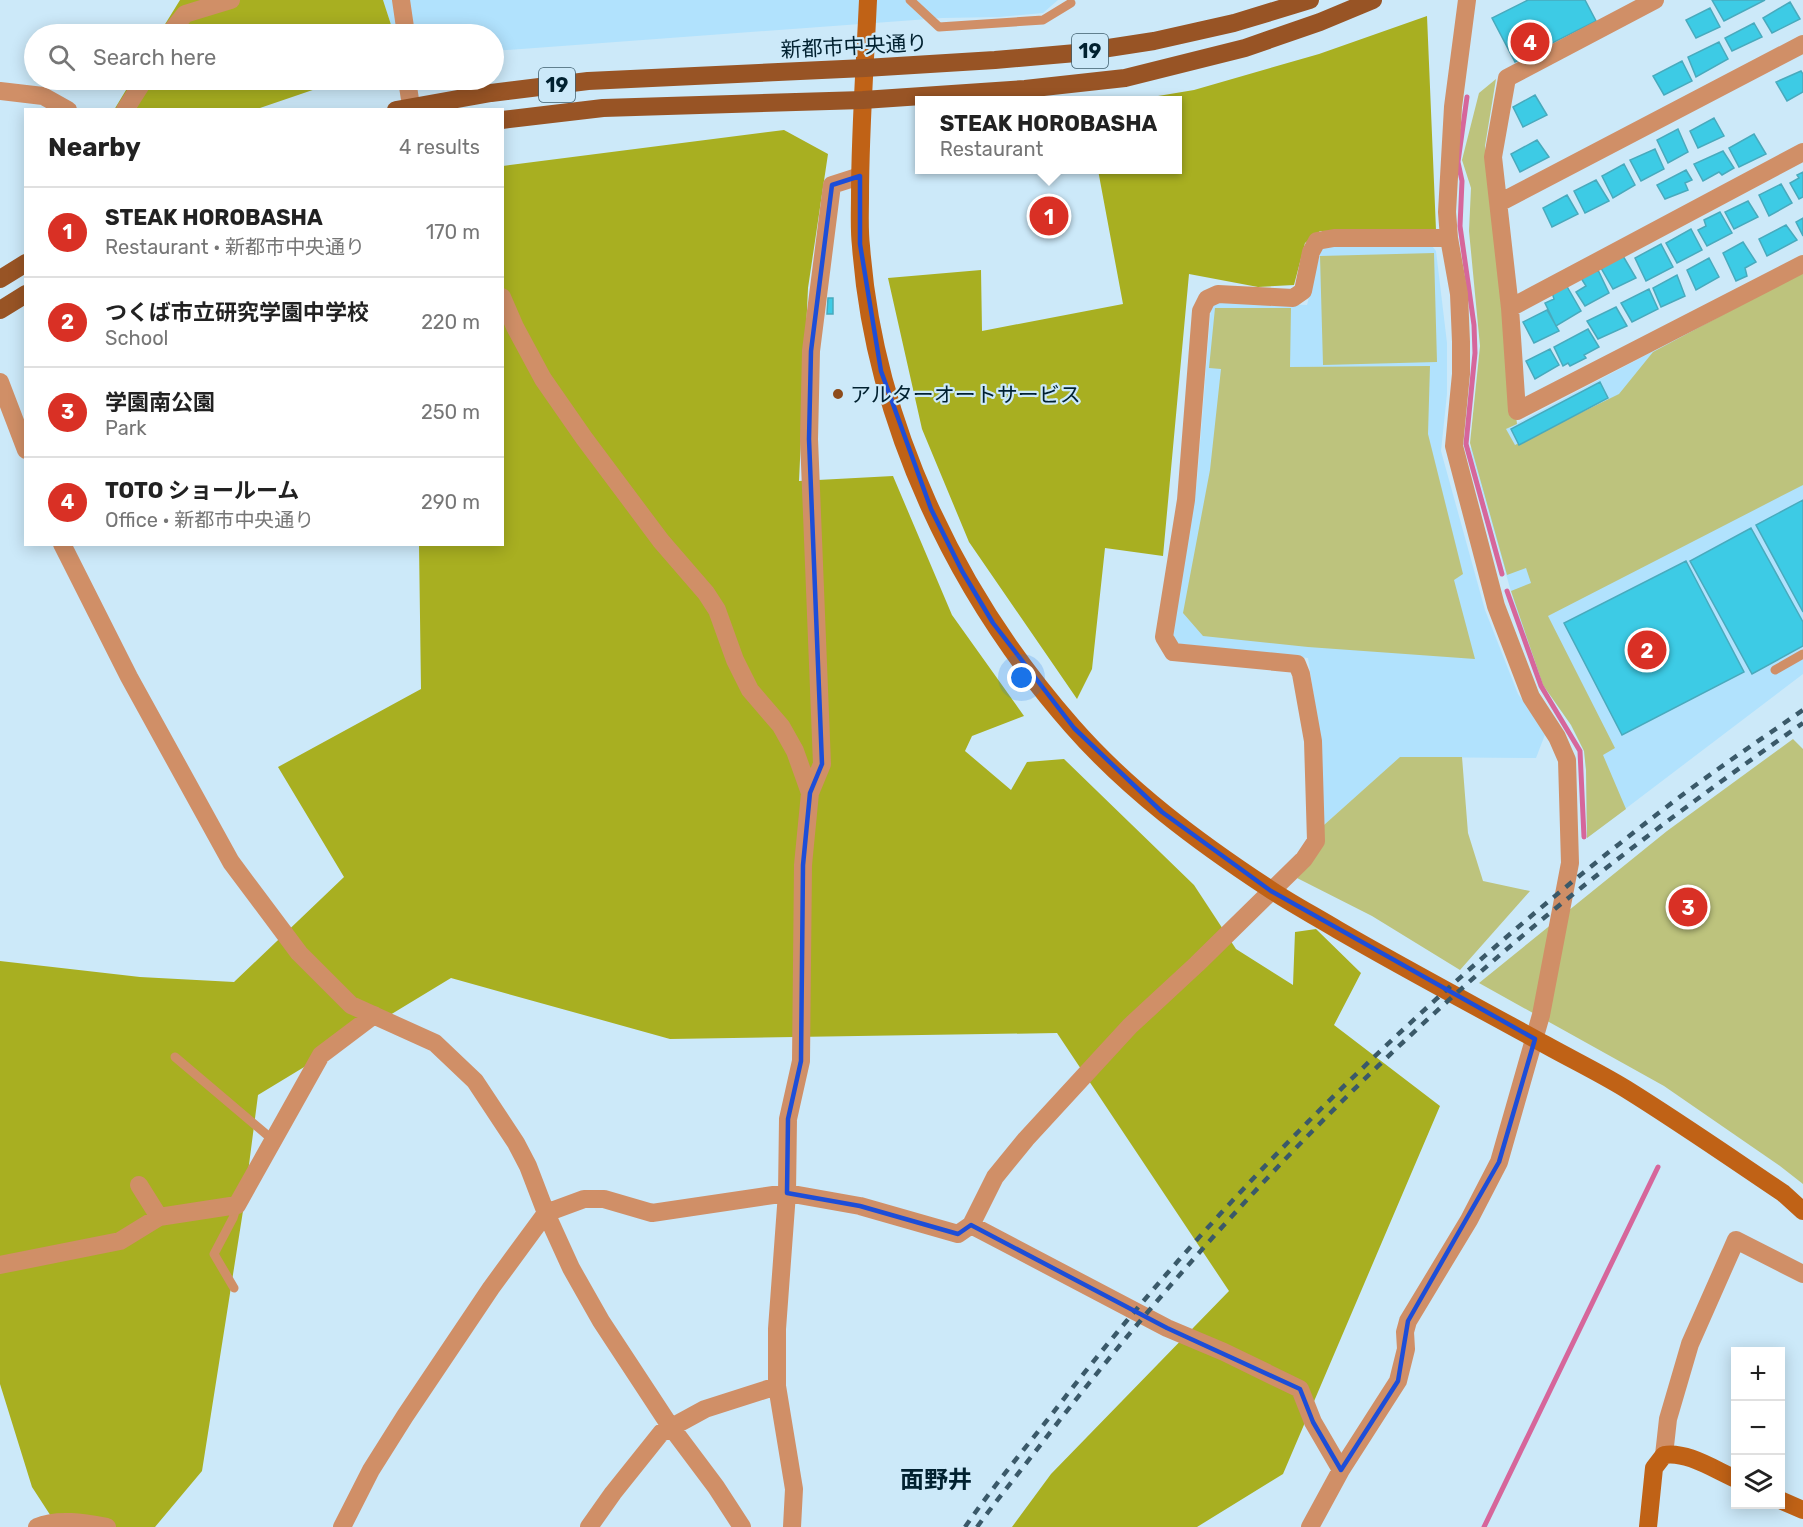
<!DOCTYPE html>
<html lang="en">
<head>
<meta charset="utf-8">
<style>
	:root { --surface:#fff; --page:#f2f2f2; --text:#222; --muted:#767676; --line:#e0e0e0; --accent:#d93025 }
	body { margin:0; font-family:Rubik,"Noto Sans JP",sans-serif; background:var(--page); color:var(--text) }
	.controls { position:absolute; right:18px; bottom:18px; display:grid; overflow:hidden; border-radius:0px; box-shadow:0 3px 15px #0003 }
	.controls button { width:54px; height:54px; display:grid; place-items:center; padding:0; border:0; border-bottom:2px solid var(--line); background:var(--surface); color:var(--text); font:30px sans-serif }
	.you { position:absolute; left:1022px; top:678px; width:21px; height:21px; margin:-15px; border:4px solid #fff; border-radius:50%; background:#1a73e8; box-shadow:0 0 0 9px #1a73e833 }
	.badge { display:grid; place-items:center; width:39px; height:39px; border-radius:50%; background:var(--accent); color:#fff; font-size:20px; font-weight:700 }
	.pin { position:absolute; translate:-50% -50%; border:3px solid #fff; box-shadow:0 2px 6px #0006 }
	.popup { position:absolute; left:915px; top:96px; width:267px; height:78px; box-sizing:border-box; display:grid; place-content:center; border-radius:0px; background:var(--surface); filter:drop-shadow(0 2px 4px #0005); font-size:20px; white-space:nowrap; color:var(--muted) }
	.popup b { font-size:22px; color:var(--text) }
	.popup::after { content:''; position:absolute; left:50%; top:100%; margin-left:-12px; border:12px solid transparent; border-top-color:var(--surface) }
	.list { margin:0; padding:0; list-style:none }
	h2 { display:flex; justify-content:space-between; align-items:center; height:78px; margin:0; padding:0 24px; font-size:26px }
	h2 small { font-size:20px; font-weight:400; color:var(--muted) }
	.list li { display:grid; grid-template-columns:39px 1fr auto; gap:18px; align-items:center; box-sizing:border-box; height:90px; padding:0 24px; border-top:2px solid var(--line) }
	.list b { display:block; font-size:22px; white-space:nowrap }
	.list p { margin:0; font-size:20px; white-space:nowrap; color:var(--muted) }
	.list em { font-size:20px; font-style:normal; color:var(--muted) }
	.icon { flex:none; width:33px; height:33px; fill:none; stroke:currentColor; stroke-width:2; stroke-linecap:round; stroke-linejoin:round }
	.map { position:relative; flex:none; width:1803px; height:1527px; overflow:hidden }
	.search { position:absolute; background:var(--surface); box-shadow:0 3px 15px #0003; left:24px; top:24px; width:480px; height:66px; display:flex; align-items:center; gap:15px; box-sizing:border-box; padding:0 21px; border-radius:33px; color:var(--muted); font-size:22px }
	.panel { position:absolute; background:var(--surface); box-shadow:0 3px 15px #0003; left:24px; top:108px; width:480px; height:438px; border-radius:0px }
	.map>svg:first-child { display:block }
	.built { fill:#b1e2fd }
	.green { fill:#bdc37d }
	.forest { fill:#a8af21 }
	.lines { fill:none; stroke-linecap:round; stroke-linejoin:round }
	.stream { stroke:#d6669b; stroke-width:5 }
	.building { fill:#3dcbe5; stroke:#48aabd; stroke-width:1.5 }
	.lane { stroke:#d08f67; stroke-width:9 }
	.street { stroke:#d08f67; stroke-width:18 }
	.secondary { stroke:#c06216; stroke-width:18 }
	.primary { stroke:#985425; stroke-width:18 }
	.rail { stroke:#3a5969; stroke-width:4.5; stroke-dasharray:8 8; stroke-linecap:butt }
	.marked { fill:none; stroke:#1d4ed8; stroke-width:4.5; stroke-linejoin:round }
	.poi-dot { fill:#8d4b1a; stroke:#cce9f9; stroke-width:2 }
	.labels { text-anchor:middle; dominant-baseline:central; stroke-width:4.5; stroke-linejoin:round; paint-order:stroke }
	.shield { fill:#cce9f9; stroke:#3e5d6c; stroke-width:1.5 }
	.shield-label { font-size:20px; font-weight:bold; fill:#012130 }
	.street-label { font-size:21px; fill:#012130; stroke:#cce9f9 }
	.poi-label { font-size:21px; fill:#012130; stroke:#cce9f9; text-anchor:start }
	.quarter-label { font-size:24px; font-weight:bold; fill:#012130; stroke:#cce9f9 }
</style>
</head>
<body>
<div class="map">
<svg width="1803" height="1527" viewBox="0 0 1803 1527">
	<rect width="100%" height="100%" fill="#cce9f9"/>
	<!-- built -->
	<path class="built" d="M383,0H1058L1043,13L999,17L942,18L494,51V34H394Z
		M1322,245L1432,246L1436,251L1447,343V394L1441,451L1485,610L1518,694L1546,732L1536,758L1401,757L1324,825L1321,745L1308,658L1173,643L1172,635L1197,481L1211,307L1217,301L1307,305Z
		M1803,272V674L1587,838L1586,770L1584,751L1571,725L1543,685L1516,609L1470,448Z"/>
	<!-- green -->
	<path class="green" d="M1496,79L1485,146L1517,424L1506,429L1515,445L1619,394L1653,352L1803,272V485L1548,616L1615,748L1603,755L1626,809L1587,838L1586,770L1584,751L1571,725L1543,685L1511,591L1531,583L1526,568L1507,575L1470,443L1480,346L1469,231L1471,188L1462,160L1479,93Z
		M1434,253L1437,362L1323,365L1320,256Z
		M1215,308H1291L1290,367L1430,366L1428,434L1463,574L1454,580L1475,659L1308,647L1203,636L1183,613L1210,470L1221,369L1209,368Z
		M1793,739L1803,749V1184L1780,1166L1664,1086L1479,983L1667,831Z
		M1400,757H1462L1468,833L1483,881L1530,891L1460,970L1372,916L1297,878L1324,839V825Z"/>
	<!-- forest -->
	<path class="forest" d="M180,0H383L394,34H159Z
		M1427,16L1436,230L1320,231L1305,243L1294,285L1258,287L1189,274L1163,556L1105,548L1092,669L1077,699L969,542L922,429L888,278L981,270L982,331L1123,304L1098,170H1178V100H1134L1194,90L1319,54Z
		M132,80H342L257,109L114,110Z
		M784,130L828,154L808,288L799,481L893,476L952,615L1024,716L972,736L965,751L1011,790L1027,762L1064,759L1194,885L1236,949L1293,985L1295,932L1316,929L1361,973L1334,1025L1440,1106L1283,1474L1197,1527H1012L1051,1474L1229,1291L1057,1033L670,1039L451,978L258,1095L243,1211L202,1471L155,1527H58L32,1487L0,1384V961L140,977L234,982L344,877L278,767L421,689L419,545L502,544L503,166Z"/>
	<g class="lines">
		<!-- stream -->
		<path class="stream" d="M1467,97L1458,162L1462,181L1460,226L1474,325L1475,353L1466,444L1502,574
			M1507,591L1541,686L1580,751L1584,837
			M1484,1527L1658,1167"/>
	</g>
	<!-- building -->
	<path class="building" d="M1528,0H1585L1596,21L1515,62L1492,18Z
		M1712,0H1765L1724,21Z
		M1790,2L1800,19L1772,33L1763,18Z
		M1710,8L1720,27L1696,38L1686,20Z
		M1754,23L1762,37L1732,51L1725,38Z
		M1719,42L1728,59L1696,77L1688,57Z
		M1682,61L1692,81L1664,95L1653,76Z
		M1801,71L1803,74V92L1787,101L1776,82Z
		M1535,95L1547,115L1523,127L1513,107Z
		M1714,118L1724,136L1698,148L1690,131Z
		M1678,129L1688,152L1668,163L1657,140Z
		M1754,134L1766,154L1739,167L1729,148Z
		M1537,140L1549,157L1520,172L1511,154Z
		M1655,149L1664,169L1641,181L1630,160Z
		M1723,151L1734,168L1722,175L1719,172L1703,181L1694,164Z
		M1624,164L1635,185L1613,198L1602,176Z
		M1686,170L1692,180L1685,183L1688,190L1665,199L1657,185Z
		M1803,172V197L1799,199L1790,183L1799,178L1797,175Z
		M1596,180L1609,201L1585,213L1574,191Z
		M1781,184L1792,203L1769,216L1759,195Z
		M1567,195L1578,214L1552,227L1543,208Z
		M1748,201L1758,217L1734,229L1725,212Z
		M1720,212L1732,233L1707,246L1698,230L1706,226L1704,220Z
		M1803,218V236L1796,222Z
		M1786,225L1797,240L1767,256L1759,239Z
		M1691,229L1702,250L1677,263L1666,243Z
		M1743,242L1756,262L1745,268L1747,276L1736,281L1723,253Z
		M1661,244L1673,267L1646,281L1635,258Z
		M1623,256L1636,278L1613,289L1601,268Z
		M1709,258L1719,277L1696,290L1687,270Z
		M1598,270L1609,293L1585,306L1576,292L1586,286L1581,278Z
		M1677,275L1685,296L1661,307L1653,288Z
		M1565,283L1581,311L1556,326L1545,303L1554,299L1551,289Z
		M1649,289L1658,309L1632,322L1621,303Z
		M828,298H833V314H827Z
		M1616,307L1627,326L1598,339L1587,321Z
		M1547,310L1559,331L1534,343L1523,322Z
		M1588,329L1599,347L1584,355L1586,358L1570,366L1568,363L1563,366L1554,347Z
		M1550,349L1559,365L1535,379L1526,361Z
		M1600,382L1608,398L1519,445L1511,429Z
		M1803,500V612L1756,525Z
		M1751,528L1803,622V646L1752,674L1690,561Z
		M1686,561L1744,672L1622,735L1564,623Z"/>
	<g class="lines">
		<!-- lane -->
		<path class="lane" d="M910,0L939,27L1043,20L1071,3
			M1775,670L1803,654
			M175,1057L273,1140
			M234,1288L214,1254L233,1218L237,1205"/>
		<!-- street -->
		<path class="street" d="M401,0L406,34
			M1655,0L1507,78L1493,157L1510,308L1517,411L1803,264
			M169,34L185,14L231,0
			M407,80L411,106
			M0,91L43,96L68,110
			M125,110L144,80
			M1499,203L1803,44
			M502,297L515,327L543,379L584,438L661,541L706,593L717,610L735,660L750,690L781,726L795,751L810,793
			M1510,308L1803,152
			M0,382L26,450
			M62,544L129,677L231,862L299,953L351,1005L435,1043L475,1081L516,1143L528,1166L546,1213L571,1268L601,1321L668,1423L716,1487L742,1527
			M139,1185L159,1217
			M971,1225L995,1177L1026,1139L1130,1026L1197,964L1304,859L1316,841L1313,741L1301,674L1297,664L1173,652L1164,637L1186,500L1201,311L1207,299L1218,294L1293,298L1303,291L1311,252L1317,241L1334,238H1449
			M0,1265L120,1241L159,1217L237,1205L321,1055L374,1015
			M1664,1455L1668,1419L1690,1344L1736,1240L1803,1274
			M37,1527C58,1518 85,1523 107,1527
			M342,1527L371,1470L405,1416L491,1288L546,1213L584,1199H604L652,1213L787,1193L860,1206L958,1234L971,1225L1167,1328L1224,1352L1300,1389L1313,1422L1341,1470
			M589,1527L613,1493L661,1433L705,1409L777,1386
			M792,1527L794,1489L777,1386V1329L787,1193L788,1119L801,1061L803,865L810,793L822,764L809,439L811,351L832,185L860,176
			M1310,1527L1341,1470L1398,1381L1406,1349L1405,1332L1408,1321L1469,1220L1499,1162L1541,1015L1570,863L1567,760L1557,737L1531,697L1496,606L1454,446L1461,374V342L1459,294L1449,238L1447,212L1453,107L1467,0"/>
		<!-- secondary -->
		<path class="secondary" d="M868,0C865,66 860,131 860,197C860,213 859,230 861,246C874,423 956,594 1072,726C1128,790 1198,842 1268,888C1290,903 1315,916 1338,930C1407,970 1477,1007 1546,1045C1573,1060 1600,1073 1626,1089C1679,1122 1731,1158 1783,1193L1803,1211
			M1780,1500L1803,1510
			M1648,1527L1654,1468L1664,1455C1687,1451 1715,1470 1736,1479"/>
		<!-- primary -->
		<path class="primary" d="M396,110L491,93L588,81L865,68L995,60L1076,53L1154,41L1234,23L1310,0
			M502,120L603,108L863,100L1025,89L1125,78L1245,48L1320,22L1373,0
			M0,279L26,263
			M0,310L26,294"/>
		<!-- rail -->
		<path class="rail" d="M965,1527C994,1485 1028,1445 1059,1405C1235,1178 1444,977 1673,802C1715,770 1760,740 1803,710
			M977,1527C999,1497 1022,1469 1045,1439C1195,1245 1365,1064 1556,908C1636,843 1719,782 1803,723"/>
	</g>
	<!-- marked area -->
	<path class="marked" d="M860,176V244L881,371L931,509L962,571L993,623L1074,728L1162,812L1271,891L1535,1039L1499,1162L1408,1321L1398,1381L1341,1470L1313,1422L1300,1389L1167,1328L971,1225L958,1234L860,1206L787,1193L788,1119L801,1061L803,865L810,793L822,764L809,439L811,351L832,185Z"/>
	<!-- markers -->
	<circle class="poi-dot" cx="838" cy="394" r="6"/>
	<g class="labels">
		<!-- shield labels -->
		<g class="shield">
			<rect x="1072" y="34" width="36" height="34" rx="4.5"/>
			<rect x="539" y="68" width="36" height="34" rx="4.5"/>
		</g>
		<g class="shield-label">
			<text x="1090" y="51">19</text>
			<text x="557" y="85">19</text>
		</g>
		<!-- street labels -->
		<g class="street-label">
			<text transform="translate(854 46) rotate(-3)">新都市中央通り</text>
		</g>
		<!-- poi labels -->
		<g class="poi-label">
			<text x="850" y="394">アルターオートサービス</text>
		</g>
		<!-- quarter labels -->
		<g class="quarter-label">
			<text x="936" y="1480">面野井</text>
		</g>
	</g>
</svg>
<div class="controls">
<button>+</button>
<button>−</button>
<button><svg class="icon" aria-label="layers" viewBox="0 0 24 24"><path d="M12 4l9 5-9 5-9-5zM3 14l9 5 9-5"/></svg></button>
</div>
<div class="you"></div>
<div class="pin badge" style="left:1049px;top:216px">1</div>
<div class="popup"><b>STEAK HOROBASHA</b>Restaurant</div>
<div class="pin badge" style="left:1647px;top:650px">2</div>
<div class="pin badge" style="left:1688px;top:907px">3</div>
<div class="pin badge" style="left:1530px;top:42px">4</div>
<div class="search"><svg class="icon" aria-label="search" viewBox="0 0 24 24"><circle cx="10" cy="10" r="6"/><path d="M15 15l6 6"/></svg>Search here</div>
<section class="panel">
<h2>Nearby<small>4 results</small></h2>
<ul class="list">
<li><span class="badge">1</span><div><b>STEAK HOROBASHA</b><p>Restaurant · 新都市中央通り</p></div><em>170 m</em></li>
<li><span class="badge">2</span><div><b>つくば市立研究学園中学校</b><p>School</p></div><em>220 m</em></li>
<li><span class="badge">3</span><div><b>学園南公園</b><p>Park</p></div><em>250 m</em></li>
<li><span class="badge">4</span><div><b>TOTO ショールーム</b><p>Office · 新都市中央通り</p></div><em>290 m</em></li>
</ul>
</section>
</div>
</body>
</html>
